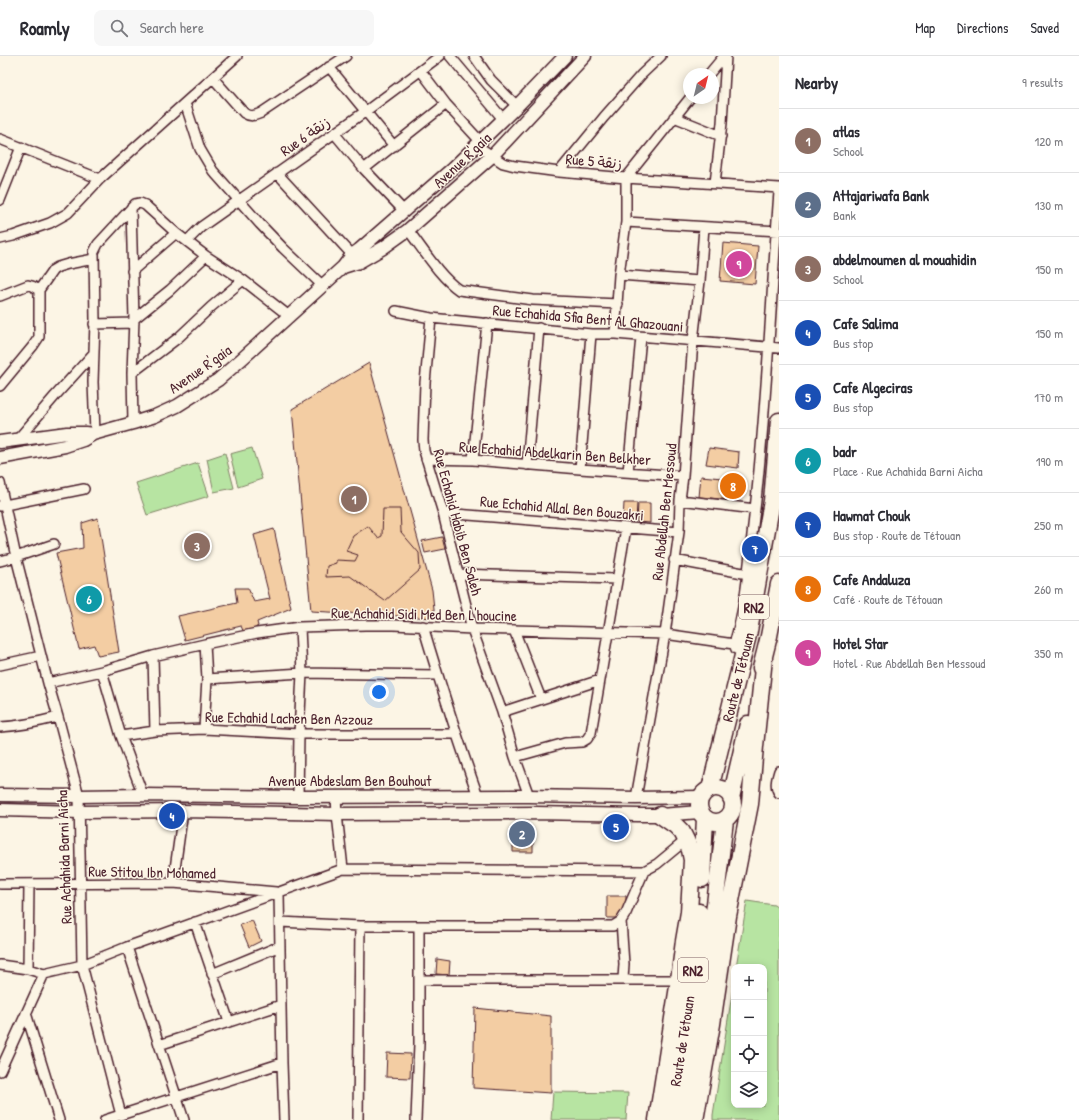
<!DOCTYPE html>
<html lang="en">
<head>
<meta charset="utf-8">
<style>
	:root { --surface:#fff; --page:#f7f7f7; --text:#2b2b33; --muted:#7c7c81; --line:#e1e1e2; --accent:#d1495b }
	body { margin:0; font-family:"Patrick Hand","Playpen Sans Arabic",sans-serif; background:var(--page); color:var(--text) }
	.controls { position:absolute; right:12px; bottom:12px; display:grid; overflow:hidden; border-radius:8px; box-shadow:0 2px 10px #0003 }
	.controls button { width:36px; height:36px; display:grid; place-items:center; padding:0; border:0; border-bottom:1px solid var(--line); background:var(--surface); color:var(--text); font:20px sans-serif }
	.compass { position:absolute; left:683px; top:12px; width:36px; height:36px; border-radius:50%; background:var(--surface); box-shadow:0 2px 10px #0003; rotate:35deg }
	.you { position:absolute; left:379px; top:636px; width:14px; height:14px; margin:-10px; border:3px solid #fff; border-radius:50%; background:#1a73e8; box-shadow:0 0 0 6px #1a73e833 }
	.badge { display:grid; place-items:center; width:26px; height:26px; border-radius:50%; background:var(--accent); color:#fff; font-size:13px; font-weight:700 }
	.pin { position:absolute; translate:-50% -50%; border:2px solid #fff; box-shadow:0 1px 4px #0006 }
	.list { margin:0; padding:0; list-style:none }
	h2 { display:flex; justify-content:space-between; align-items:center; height:52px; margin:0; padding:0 16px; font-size:17px }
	h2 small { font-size:13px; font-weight:400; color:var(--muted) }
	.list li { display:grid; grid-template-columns:26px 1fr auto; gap:12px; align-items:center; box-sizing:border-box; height:64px; padding:0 16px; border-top:1px solid var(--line) }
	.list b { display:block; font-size:15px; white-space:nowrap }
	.list p { margin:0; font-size:13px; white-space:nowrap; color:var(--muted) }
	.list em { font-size:13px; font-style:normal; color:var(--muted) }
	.icon { flex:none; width:22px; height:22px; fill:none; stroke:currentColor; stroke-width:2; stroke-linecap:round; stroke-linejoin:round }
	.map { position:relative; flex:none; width:779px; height:1064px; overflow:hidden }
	header { display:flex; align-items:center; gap:24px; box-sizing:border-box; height:56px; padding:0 20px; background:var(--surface); border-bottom:1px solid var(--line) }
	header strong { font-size:19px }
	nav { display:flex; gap:22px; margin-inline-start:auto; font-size:14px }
	.search { width:280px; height:36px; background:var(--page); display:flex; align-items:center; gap:10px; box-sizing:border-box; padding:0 14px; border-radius:8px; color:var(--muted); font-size:15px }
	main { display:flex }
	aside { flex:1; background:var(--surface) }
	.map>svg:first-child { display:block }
	.green { fill:#b7e4a2; stroke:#808266 }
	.building { fill:#f3cda3; stroke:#4a1f2b }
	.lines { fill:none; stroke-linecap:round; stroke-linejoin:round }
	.street-casing { stroke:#4a1f2b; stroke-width:12 }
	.secondary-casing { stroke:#4a1f2b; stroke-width:15 }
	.highway-casing { stroke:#4a1f2b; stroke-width:19 }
	.street { stroke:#fcf5e5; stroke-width:9 }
	.secondary { stroke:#fcf5e5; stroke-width:12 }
	.highway { stroke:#fcf5e5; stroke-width:16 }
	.labels { text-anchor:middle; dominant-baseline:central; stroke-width:3; stroke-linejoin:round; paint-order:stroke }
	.shield { fill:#fcf5e5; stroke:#7f5f63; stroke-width:1 }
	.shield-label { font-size:14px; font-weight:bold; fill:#4a1f2b }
	.street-label { font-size:15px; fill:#4a1f2b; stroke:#fcf5e5 }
</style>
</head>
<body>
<header>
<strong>Roamly</strong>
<div class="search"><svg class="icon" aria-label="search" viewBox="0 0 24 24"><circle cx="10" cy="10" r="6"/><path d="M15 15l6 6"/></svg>Search here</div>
<nav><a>Map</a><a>Directions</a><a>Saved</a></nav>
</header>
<main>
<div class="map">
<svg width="779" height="1064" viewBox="0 0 779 1064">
	<rect width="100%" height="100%" fill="#fcf5e5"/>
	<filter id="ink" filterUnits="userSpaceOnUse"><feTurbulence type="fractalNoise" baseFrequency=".025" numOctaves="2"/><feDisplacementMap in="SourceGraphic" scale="8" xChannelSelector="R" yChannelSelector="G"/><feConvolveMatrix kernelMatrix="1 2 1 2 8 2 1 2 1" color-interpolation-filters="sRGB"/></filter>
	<g filter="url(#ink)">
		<!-- green -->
		<path class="green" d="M252,392L262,423L238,431L230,398Z
			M225,397L234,432L214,436L207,403Z
			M198,407L209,440L147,459L136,427Z
			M747,845L774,849L779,853V1064H713V1059L734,925V1049H764V911H736Z
			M553,1036L628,1037L626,1064H551Z"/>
		<!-- building -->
		<path class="building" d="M723,187L758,190L755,228L720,225Z
			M369,307L432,534L435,562L311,555L292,353Z
			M709,392L739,396L738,412L706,408Z
			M701,420L733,423L731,444L699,441Z
			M624,447H637L636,465H623Z
			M638,447H650V467L637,466Z
			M383,453H400L401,476L419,497L420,514L385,545L350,520L326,521L327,510L336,507V504L355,505L358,499L346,495L353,480L368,470L378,482L382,480Z
			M98,462L119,596L98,600L94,589L79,593L56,497L83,492L82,467Z
			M274,473L291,552L257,566L258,570L245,579L241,570L185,584L178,560L237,547L235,532H248L254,546L270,543L254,479Z
			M442,481L445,493L425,497L422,485Z
			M513,778L533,779V796H513Z
			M607,840H626V855L619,862H607Z
			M252,864L261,885L249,891L240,869Z
			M437,903L450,905L449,919L436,918Z
			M475,952L551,960V1037L473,1032Z
			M387,997L411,998L410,1022L386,1021Z"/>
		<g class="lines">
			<!-- street casing -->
			<g class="street-casing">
				<path id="street" d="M450,0L503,63
					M474,0L491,24L517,50
					M329,11L394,90
					M421,15L446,48L480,85
					M709,18L724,0
					M213,22L244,57C250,61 254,60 261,57L346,0
					M185,47L200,93L213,115L260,168L283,192L323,230
					M674,61L721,80
					M334,77L364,113L404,155
					M0,83L100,123
					M476,89L503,107L515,110L559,116L626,122L779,132
					M364,113L446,48
					M559,116L604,61L642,18L661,0
					M277,117L357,204
					M626,122L690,42
					M715,127L722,67L726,0
					M0,144L21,91
					M131,152L134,263L132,317L133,367
					M626,166L779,175
					M408,174C423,193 439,220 459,234L533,244L618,248
					M0,183L13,180L50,167L68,157L100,123L237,0
					M187,185L201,171L366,55L440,0
					M132,215L176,177
					M619,219L700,225
					M0,240L28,229L32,230L39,234
					M396,255L431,262L591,278H615L779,292
					M431,262L425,327L423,384L424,395L443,457L449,482L472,573L502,656L515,701L529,740
					M134,263L170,234L206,200
					M94,268L134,267
					M615,278L619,219L626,166V122
					M132,317L178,282L211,251L243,224
					M0,330L33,290L39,281V234L53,214L58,211L68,208L94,203
					M95,377L93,326L95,266L94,196L98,188L135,148L140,147L145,149L176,177L206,200L243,224L289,260
					M18,383L55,340L93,298
					M426,403L473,404L580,413L683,420
					M473,404L487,267
					M527,409L539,272
					M580,413L591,278
					M628,416L641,281
					M0,427L16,501L48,627L58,661L79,740L82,909L121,1059
					M680,444L755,453
					M0,450L84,433
					M443,457L679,476
					M674,504L748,518
					M0,505L16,501L54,488
					M459,518L616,523
					M423,570C440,627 458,684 478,740
					M514,574L541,643
					M736,593L734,588C748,544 749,498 755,453C767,348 771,241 779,136
					M153,600L155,675
					M0,609L41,600
					M102,615L121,680L143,739
					M207,623L302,617L437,619
					M48,627L102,615L153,600L205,588L257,577L300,571L365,569H394L472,573L665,578L734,588
					M502,656L600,624
					M0,671C20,670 39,666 58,661
					M204,673L207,623L205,588
					M121,680L155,675L204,673L299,678H456
					M515,701L565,687L582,686L587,683L591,677L626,472
					M779,715C777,722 774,730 779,737
					M336,740L337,758L343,813
					M298,741L299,678L302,617L300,571
					M636,742L665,578L679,476L680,444L683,420L693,285L700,225L704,171
					M173,827L183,755
					M0,828L173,827L276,836
					M279,837L282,1007L284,1064
					M621,865L624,908L623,923
					M195,866L229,966
					M280,866L360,870H613L621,865L626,857L644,815
					M127,891L184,1064
					M0,909L28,913L44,918L82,909L127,891L343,813L644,815L657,808L686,784
					M28,913L29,828
					M212,918L280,890
					M419,924H679
					M26,957L59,1064
					M159,989L281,949
					M0,1015L44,918
					M105,1064L282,1007
					M358,1064L360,870
					M416,1064L419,988V870"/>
			</g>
			<!-- secondary casing -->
			<g class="secondary-casing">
				<path id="secondary" d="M343,211L359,206L383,192L408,174L492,100L585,0
					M0,386L67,377H85L93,378
					M0,402L65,390L83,384L93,378L133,367L155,360L177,350L218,324L244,301L343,211L352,199L359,194L452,113L517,50L565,0
					M0,739L79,740L143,739L298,741L529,740L636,742L701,741
					M0,754L80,756L183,755L337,758L536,757L638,759H660L700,756"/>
			</g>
			<!-- highway casing -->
			<g class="highway-casing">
				<path id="highway" d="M761,612L769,580L779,528
					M699 749a17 17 0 1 1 34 0a17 17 0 1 1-34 0Z
					M710,733L749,575L772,445L779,365
					M731,742L748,668
					M702,823L705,762
					M657,1064L679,924L684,885L689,856L692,804L690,794L686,784L682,776L676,770L660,759
					M669,1064L687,968L699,856
					M683,1064L698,979L704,928L710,890L725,764
					M695,1064L712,968L728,860L750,748L755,690L764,602"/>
			</g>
			<!-- street -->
			<use href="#street" class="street"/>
			<!-- secondary -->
			<use href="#secondary" class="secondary"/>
			<!-- highway -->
			<use href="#highway" class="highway"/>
		</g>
	</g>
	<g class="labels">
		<!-- shield labels -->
		<g class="shield">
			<rect x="739" y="539" width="30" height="24" rx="3"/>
			<rect x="678" y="902" width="30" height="24" rx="3"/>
		</g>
		<g class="shield-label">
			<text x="754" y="551">RN2</text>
			<text x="693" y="914">RN2</text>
		</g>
		<!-- street labels -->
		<g class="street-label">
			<text transform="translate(305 80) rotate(-35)">Rue 6 زنقة</text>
			<text transform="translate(462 104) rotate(-43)">Avenue R'gaia</text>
			<text transform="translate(594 105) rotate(5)">Rue 5 زنقة</text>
			<text transform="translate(588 262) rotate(5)">Rue Echahida Sfia Bent Al Ghazouani</text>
			<text transform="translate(200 313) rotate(-35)">Avenue R'gaia</text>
			<text transform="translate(555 397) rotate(4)">Rue Echahid Abdelkarin Ben Belkher</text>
			<text transform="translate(562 452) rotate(5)">Rue Echahid Allal Ben Bouzakri</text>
			<text transform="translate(664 456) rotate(-84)">Rue Abdellah Ben Messoud</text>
			<text transform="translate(458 466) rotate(75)">Rue Echahid Habib Ben Saleh</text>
			<text transform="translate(424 558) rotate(1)">Rue Achahid Sidi Med Ben L'houcine</text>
			<text transform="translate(738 621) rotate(-76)">Route de Tétouan</text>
			<text transform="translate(289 662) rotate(1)">Rue Echahid Lachen Ben Azzouz</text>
			<text x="350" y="724">Avenue Abdeslam Ben Bouhout</text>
			<text transform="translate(64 801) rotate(-92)">Rue Achahida Barni Aicha</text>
			<text transform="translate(152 816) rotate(1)">Rue Stitou Ibn Mohamed</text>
			<text transform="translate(682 985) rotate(-81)">Route de Tétouan</text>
		</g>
	</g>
</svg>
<div class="controls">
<button>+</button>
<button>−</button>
<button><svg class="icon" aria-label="locate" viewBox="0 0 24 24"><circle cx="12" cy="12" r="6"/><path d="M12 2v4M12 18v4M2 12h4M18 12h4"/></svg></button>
<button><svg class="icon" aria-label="layers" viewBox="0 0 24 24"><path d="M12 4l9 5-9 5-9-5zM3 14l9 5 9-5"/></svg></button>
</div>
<svg class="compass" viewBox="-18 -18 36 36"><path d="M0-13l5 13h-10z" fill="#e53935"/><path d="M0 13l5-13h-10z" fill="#7c7c81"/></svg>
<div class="you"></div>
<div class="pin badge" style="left:354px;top:443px;background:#8d6e63">1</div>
<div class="pin badge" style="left:522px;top:778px;background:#5c6f8a">2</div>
<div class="pin badge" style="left:197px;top:490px;background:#8d6e63">3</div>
<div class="pin badge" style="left:172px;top:760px;background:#1a4fb4">4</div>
<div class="pin badge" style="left:616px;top:771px;background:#1a4fb4">5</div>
<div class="pin badge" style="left:89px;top:543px;background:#0f9aa8">6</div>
<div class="pin badge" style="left:755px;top:493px;background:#1a4fb4">7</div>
<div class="pin badge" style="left:733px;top:430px;background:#e8710a">8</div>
<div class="pin badge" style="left:739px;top:208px;background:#d1479c">9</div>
</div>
<aside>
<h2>Nearby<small>9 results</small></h2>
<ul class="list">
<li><span class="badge" style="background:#8d6e63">1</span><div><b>atlas</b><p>School</p></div><em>120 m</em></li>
<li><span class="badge" style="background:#5c6f8a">2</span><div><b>Attajariwafa Bank</b><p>Bank</p></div><em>130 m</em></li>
<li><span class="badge" style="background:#8d6e63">3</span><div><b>abdelmoumen al mouahidin</b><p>School</p></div><em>150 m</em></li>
<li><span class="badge" style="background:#1a4fb4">4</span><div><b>Cafe Salima</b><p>Bus stop</p></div><em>150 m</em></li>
<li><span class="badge" style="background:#1a4fb4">5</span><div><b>Cafe Algeciras</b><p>Bus stop</p></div><em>170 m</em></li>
<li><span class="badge" style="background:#0f9aa8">6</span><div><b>badr</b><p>Place · Rue Achahida Barni Aicha</p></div><em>190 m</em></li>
<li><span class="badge" style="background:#1a4fb4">7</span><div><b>Hawmat Chouk</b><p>Bus stop · Route de Tétouan</p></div><em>250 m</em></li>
<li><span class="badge" style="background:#e8710a">8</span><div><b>Cafe Andaluza</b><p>Café · Route de Tétouan</p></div><em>260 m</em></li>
<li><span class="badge" style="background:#d1479c">9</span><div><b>Hotel Star</b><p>Hotel · Rue Abdellah Ben Messoud</p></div><em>350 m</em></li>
</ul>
</aside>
</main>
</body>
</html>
